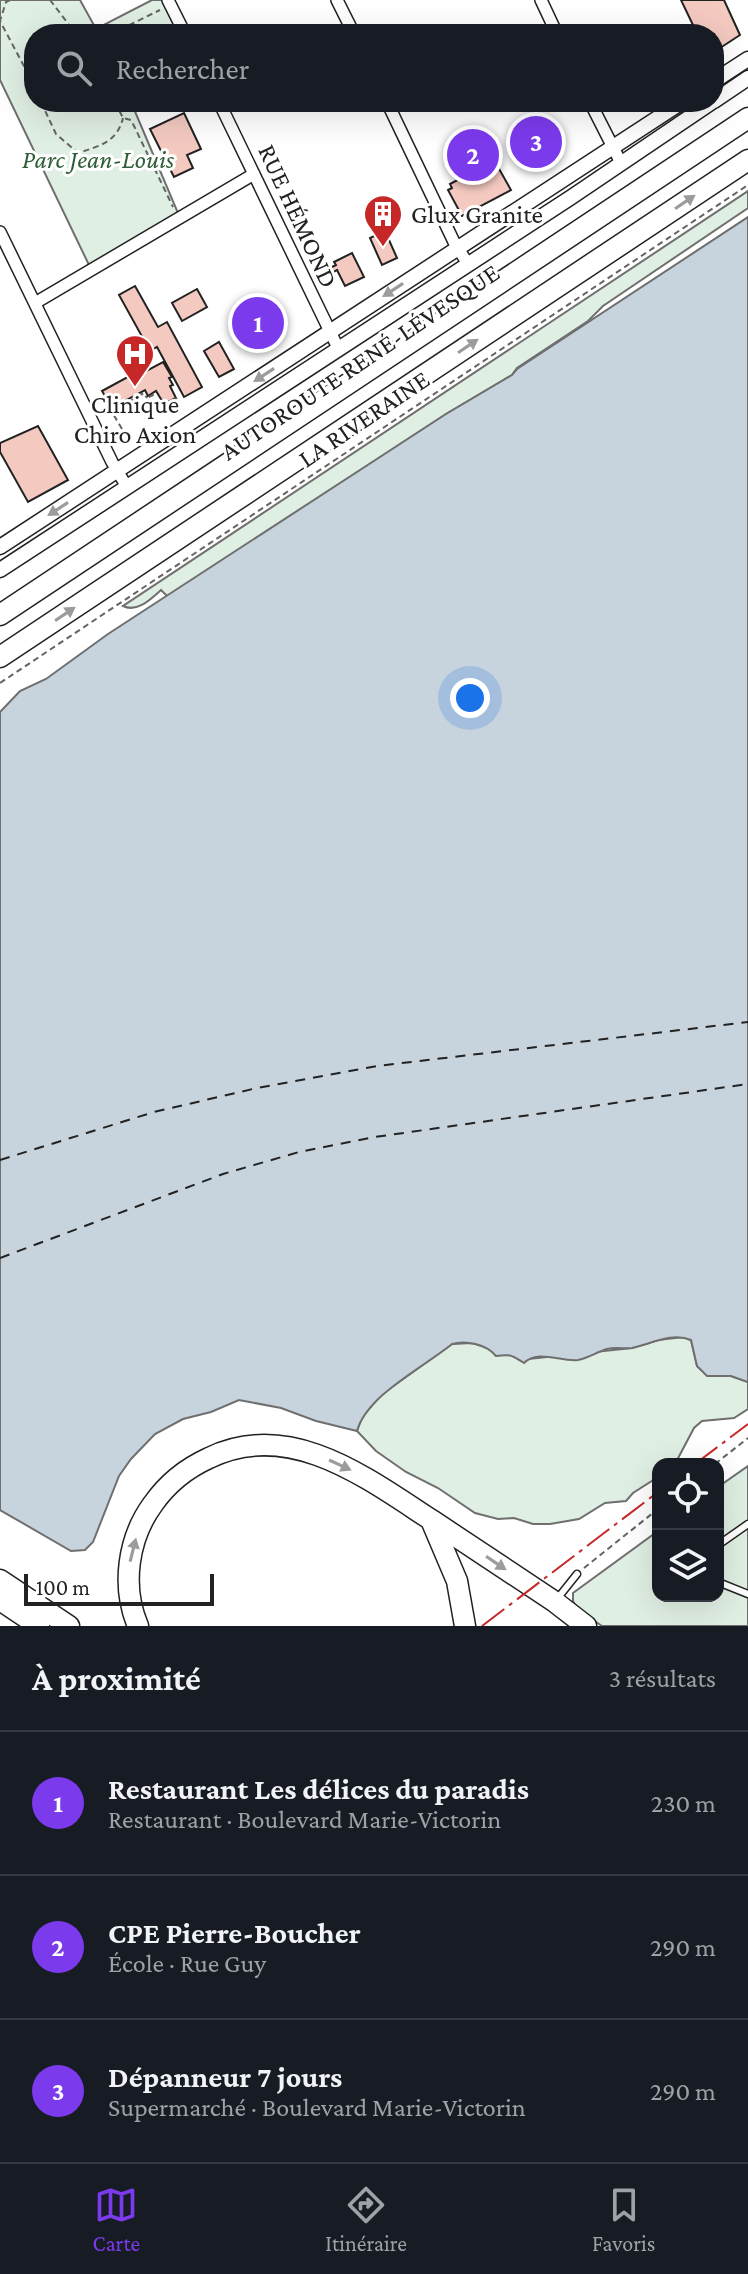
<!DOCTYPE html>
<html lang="fr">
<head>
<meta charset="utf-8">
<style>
	:root { --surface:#171b24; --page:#242831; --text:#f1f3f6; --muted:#9ea1a6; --line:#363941; --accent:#7c3aed }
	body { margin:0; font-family:"Crimson Pro",serif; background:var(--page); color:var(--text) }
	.controls { position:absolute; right:24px; bottom:24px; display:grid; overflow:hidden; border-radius:16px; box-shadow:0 8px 32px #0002 }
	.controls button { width:72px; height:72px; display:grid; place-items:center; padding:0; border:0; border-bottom:2px solid var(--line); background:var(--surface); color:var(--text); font:40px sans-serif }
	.scale { position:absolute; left:24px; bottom:20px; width:190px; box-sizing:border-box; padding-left:8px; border:4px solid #222; border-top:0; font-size:22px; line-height:28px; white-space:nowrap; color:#222; -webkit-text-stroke:6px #fff; paint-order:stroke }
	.you { position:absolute; left:470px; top:698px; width:28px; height:28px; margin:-20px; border:6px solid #fff; border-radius:50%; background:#1a73e8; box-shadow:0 0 0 12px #1a73e833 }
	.badge { display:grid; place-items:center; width:52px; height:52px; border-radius:50%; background:var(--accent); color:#fff; font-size:26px; font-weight:700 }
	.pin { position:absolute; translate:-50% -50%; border:4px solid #fff; box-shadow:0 2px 8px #0006 }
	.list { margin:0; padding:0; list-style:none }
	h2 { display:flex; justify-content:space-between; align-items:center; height:104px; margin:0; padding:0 32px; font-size:34px }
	h2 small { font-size:26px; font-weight:400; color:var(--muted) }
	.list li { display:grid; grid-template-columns:52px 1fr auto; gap:24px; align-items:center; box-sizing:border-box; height:144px; padding:0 32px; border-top:2px solid var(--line) }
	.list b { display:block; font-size:30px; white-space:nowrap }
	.list p { margin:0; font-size:26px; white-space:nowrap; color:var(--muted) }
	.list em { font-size:26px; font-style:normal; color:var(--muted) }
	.icon { flex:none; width:44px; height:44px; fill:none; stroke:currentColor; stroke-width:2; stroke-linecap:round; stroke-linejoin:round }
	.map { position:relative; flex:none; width:748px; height:1626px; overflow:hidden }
	.search { position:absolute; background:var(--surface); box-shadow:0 8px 32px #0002; left:24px; right:24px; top:24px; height:88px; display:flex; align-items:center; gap:20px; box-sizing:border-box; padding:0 28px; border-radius:32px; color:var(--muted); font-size:30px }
	.sheet { height:536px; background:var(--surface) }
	nav { display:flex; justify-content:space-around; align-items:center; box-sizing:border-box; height:112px; border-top:2px solid var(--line); background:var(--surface); font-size:22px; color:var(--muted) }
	nav a { display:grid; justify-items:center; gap:4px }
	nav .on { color:var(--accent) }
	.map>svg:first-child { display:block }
	.green { fill:#e0efe3; stroke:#6f6f6f; stroke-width:2 }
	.water { fill:#c7d3dd; stroke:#6f6f6f; stroke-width:2 }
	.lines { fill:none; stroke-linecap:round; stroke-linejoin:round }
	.ferry { stroke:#222; stroke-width:2; stroke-dasharray:10 8; stroke-linecap:butt }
	.building { fill:#f3c9c0; stroke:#222; stroke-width:2 }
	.service-casing { stroke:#222; stroke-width:9 }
	.minor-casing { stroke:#222; stroke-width:14 }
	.tertiary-casing { stroke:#222; stroke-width:17 }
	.motorway-casing { stroke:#222; stroke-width:23 }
	.path { stroke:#646464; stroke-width:2; stroke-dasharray:6 4; stroke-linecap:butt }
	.service { stroke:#fff; stroke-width:6 }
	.minor { stroke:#fff; stroke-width:11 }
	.tertiary { stroke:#fff; stroke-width:14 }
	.motorway { stroke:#fff; stroke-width:20 }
	.power { stroke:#c62828; stroke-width:2; stroke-dasharray:28 6 4 6; stroke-linecap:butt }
	.oneway { fill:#9c9c9c }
	.labels { text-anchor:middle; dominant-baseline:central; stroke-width:6; stroke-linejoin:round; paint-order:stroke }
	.park-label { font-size:26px; font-style:italic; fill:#2f5e38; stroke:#fff }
	.poi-label { font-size:26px; fill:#222; stroke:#fff; text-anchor:start }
	.street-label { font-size:26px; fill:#222; stroke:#fff }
</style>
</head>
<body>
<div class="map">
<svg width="748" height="1626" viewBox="0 0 748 1626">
	<rect width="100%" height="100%" fill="#fff"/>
	<!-- green -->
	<path class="green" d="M0,0H80L96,29L152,0H166L183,34H34V102H131L178,213L89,265L0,80Z
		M748,191V208L603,306L588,321L517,368L512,375L446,414L168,597L161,590C151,599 137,613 123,606Z
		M684,1337L691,1340L697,1366L707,1375L731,1376L748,1382V1409L734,1418L702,1421L694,1428L675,1464H658V1477L633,1493L626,1501L605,1503L579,1519L550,1524H533L514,1518L498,1519L475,1513L438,1488L406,1472L376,1451L357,1431L362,1417L381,1395L452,1344L472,1343L515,1356L519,1360L632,1348L658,1340Z
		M748,1466V1626H602L577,1609L573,1601V1593L658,1531V1596H718V1487Z"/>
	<!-- water -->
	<path class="water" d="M748,217V1382L731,1376H707L697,1366L691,1340C672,1332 651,1344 632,1348C624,1349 615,1347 607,1349C597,1352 588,1358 578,1360C560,1362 538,1349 524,1363C511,1355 511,1354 496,1356C486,1344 466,1340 452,1344C424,1367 367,1395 357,1431L316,1421L281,1408L239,1400L211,1412L183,1419L155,1434L131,1459L119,1476L93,1542L85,1550L71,1551L0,1510V712L20,691L46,679L108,634L446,414L512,375L517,369Z"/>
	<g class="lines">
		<!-- ferry -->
		<path class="ferry" d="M0,1160L154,1112L257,1088L377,1066L748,1022
			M0,1258L223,1174L299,1152L375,1137L748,1084"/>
	</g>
	<!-- building -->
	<path class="building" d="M681,0H724L740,35L714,52V34H675L693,25Z
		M184,113L201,149L187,155L193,168L174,177L150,129Z
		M539,126L555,155L534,166L521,135Z
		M498,167L511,190L462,216L448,190L452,188L450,184L463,177L467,183Z
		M385,231L397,258L382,265L370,238Z
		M352,253L364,277L345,286L337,270L332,273L330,268L336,265L334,262Z
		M135,286L158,327L167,322L202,387L184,397L157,347L150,351L119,295Z
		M197,289L207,307L182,321L172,303Z
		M263,301L278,332L252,344L238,313Z
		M219,342L234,369L219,377L204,351Z
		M163,362L172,377L169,378L173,385L170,386L176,398L164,404L156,391L148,396L145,390L112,408L102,391L135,373L137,376Z
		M38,426L68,480L28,502L0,452V443Z"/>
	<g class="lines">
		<!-- service casing -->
		<g class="service-casing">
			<path id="service" d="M718,1545L748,1524
				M718,1582L748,1594
				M557,1599L577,1574"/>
		</g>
		<!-- minor casing -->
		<g class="minor-casing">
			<path id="minor" d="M168,0L185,34
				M337,0L354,34
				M541,0L557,34
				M219,102L338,348
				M387,102L454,242L468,264
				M590,102L621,163
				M0,232L112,462L127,487
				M35,303L254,174"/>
		</g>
		<!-- tertiary casing -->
		<g class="tertiary-casing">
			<path id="tertiary" d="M714,81L748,59
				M714,101L748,78
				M0,547L682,102
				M0,570L570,198L712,102"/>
		</g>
		<!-- motorway casing -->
		<g class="motorway-casing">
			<path id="motorway" d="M0,615L748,118
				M0,657L748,160
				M431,1520L457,1581L465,1626
				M0,1580L69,1626
				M0,1600L39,1626
				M138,1626C121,1586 128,1538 153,1504C167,1484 187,1468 209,1458C290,1418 368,1479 433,1521C474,1548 515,1575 555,1602L586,1626"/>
		</g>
		<!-- path -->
		<path class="path" d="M10,0L6,2L0,21L34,85
			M50,0L76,34
			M111,34L160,10
			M41,102L56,134L78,153C100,146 117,142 123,118
			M115,102L123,118L131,120L135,128L173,207
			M152,394L153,395L147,398L149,403L163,406L177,398
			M122,429L112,412L144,393L147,398
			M0,683L748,185
			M715,1464L748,1438
			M584,1568L658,1509"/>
		<!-- service -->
		<use href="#service" class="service"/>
		<!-- minor -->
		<use href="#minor" class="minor"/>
		<!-- tertiary -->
		<use href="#tertiary" class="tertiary"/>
		<!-- motorway -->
		<use href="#motorway" class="motorway"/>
		<!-- power -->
		<path class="power" d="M695,1464L748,1424
			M482,1626L658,1492"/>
	</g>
	<!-- one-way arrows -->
	<defs><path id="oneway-solid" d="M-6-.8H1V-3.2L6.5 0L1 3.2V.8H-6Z" transform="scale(2)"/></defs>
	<g class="oneway">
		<use href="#oneway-solid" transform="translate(685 202) rotate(-34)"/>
		<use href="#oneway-solid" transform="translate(393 290) rotate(147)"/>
		<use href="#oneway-solid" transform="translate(468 346) rotate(-34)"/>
		<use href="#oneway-solid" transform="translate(264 375) rotate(147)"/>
		<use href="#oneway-solid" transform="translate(58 509) rotate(147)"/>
		<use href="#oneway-solid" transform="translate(65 614) rotate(-34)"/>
		<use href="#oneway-solid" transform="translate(340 1465) rotate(25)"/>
		<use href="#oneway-solid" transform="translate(133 1550) rotate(-76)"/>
		<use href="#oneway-solid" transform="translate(496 1563) rotate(34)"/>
	</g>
	<!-- icons -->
	<defs>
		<g id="building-pin" transform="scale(2)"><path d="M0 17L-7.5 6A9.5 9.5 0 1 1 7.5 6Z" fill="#c62828" stroke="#fff"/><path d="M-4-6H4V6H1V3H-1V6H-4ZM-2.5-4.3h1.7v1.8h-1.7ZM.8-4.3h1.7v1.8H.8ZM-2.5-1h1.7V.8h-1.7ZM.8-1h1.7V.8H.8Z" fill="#fff"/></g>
		<g id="hospital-pin" transform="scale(2)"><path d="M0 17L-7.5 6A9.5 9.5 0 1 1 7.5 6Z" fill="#c62828" stroke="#fff"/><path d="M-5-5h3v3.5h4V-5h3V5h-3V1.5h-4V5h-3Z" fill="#fff"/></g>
	</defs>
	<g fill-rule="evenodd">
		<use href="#building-pin" x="383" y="214"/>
		<use href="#hospital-pin" x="135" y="354"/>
	</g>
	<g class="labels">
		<!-- park labels -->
		<g class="park-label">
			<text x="98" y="159">Parc Jean-Louis</text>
		</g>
		<!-- poi labels -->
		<g class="poi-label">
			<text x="411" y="214">Glux Granite</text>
			<text x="135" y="404" text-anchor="middle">Clinique<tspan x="135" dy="30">Chiro Axion</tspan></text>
		</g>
		<!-- street labels -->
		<g class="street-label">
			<text transform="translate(298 216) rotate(65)">RUE HÉMOND</text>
			<text transform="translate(360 362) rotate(-34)">AUTOROUTE RENÉ-LÉVESQUE</text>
			<text transform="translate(364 419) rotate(-34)">LA RIVERAINE</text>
		</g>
	</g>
</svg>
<div class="controls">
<button><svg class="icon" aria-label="locate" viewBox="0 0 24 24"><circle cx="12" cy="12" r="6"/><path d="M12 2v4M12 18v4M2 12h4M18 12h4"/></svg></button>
<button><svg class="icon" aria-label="layers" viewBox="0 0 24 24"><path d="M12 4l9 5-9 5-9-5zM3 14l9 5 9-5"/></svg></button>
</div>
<div class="scale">100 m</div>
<div class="you"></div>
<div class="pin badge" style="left:258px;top:323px">1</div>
<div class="pin badge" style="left:473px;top:155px">2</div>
<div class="pin badge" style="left:536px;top:142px">3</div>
<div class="search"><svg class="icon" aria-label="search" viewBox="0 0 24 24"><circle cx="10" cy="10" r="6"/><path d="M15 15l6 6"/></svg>Rechercher</div>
</div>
<section class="sheet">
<h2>À proximité<small>3 résultats</small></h2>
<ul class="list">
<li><span class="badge">1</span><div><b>Restaurant Les délices du paradis</b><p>Restaurant · Boulevard Marie-Victorin</p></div><em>230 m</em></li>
<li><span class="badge">2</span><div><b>CPE Pierre-Boucher</b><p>École · Rue Guy</p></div><em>290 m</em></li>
<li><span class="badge">3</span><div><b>Dépanneur 7 jours</b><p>Supermarché · Boulevard Marie-Victorin</p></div><em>290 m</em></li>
</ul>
</section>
<nav>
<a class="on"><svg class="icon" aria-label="map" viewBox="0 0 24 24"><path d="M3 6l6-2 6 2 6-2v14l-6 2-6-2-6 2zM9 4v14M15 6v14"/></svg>Carte</a>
<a><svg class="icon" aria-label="directions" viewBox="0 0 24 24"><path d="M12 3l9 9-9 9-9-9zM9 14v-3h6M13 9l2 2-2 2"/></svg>Itinéraire</a>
<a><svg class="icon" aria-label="saved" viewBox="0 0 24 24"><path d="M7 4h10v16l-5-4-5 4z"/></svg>Favoris</a>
</nav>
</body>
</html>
